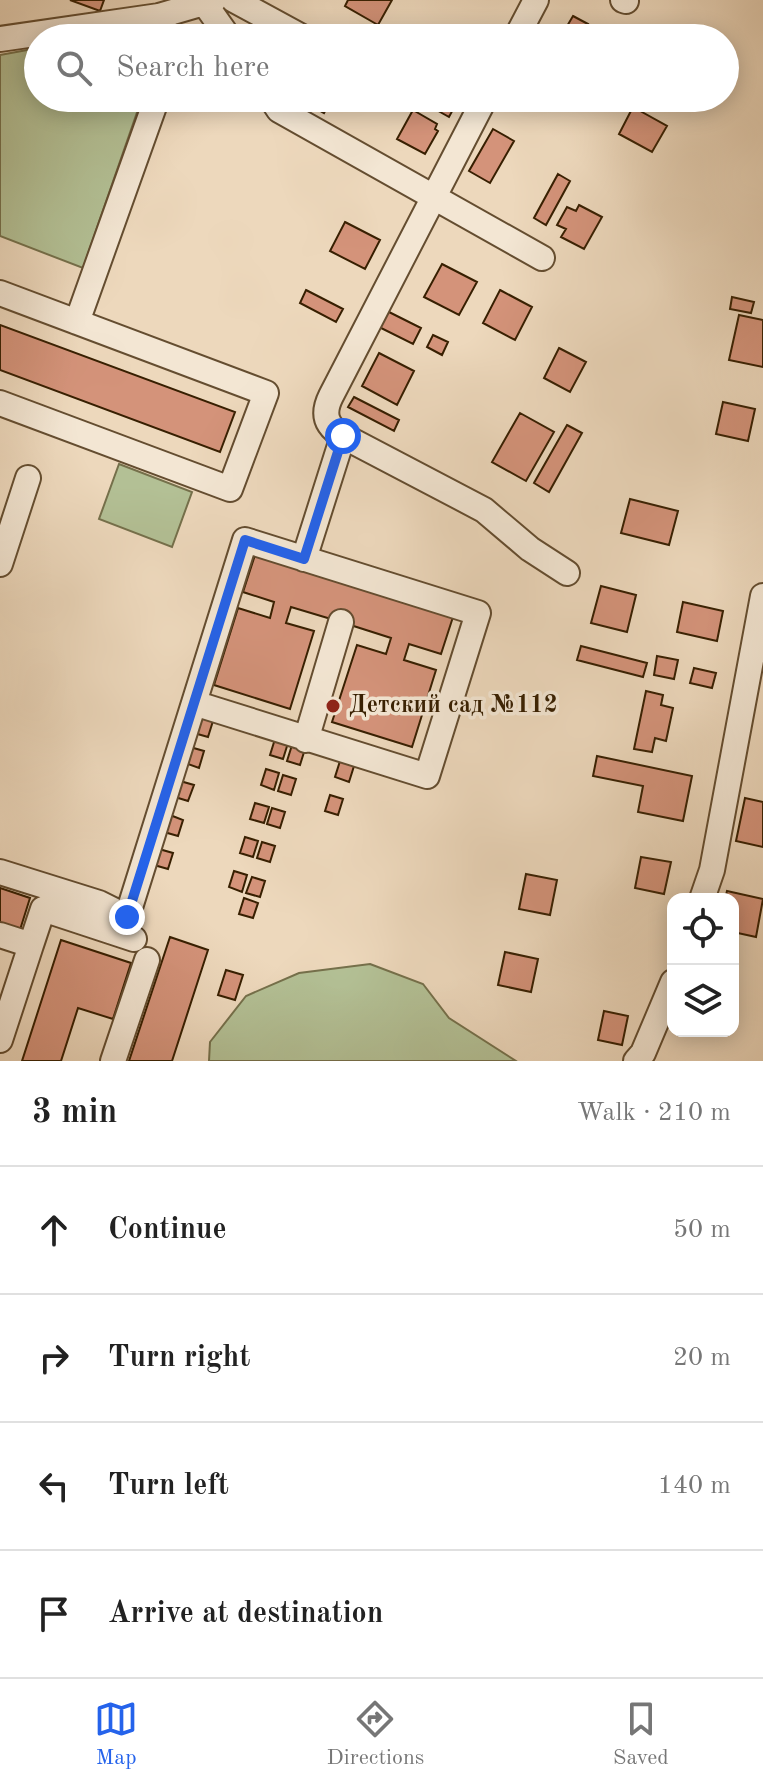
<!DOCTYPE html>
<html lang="en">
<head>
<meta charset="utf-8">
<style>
	:root { --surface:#fff; --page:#f2f2f2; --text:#222; --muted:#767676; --line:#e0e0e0; --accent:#2563eb }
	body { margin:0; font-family:"Old Standard TT",serif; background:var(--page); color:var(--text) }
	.controls { position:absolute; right:24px; bottom:24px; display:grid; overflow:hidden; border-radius:16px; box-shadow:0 4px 20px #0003 }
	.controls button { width:72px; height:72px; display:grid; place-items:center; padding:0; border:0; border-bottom:2px solid var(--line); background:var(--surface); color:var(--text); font:40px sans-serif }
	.stop { position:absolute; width:24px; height:24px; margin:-18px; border:6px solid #2563eb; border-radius:50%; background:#fff }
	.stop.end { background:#2563eb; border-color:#fff; box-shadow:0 2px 8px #0008 }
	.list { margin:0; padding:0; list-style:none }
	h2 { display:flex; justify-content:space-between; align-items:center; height:104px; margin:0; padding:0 32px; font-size:34px }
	h2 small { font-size:26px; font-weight:400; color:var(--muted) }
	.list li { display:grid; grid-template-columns:52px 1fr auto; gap:24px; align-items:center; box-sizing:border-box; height:128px; padding:0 32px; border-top:2px solid var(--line) }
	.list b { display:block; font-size:30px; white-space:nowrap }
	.list em { font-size:26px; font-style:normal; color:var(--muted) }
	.icon { flex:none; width:44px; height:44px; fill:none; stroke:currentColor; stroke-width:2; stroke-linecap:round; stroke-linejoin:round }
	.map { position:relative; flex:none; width:763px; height:1061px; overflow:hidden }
	.search { position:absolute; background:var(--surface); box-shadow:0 4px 20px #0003; left:24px; right:24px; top:24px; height:88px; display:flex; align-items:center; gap:20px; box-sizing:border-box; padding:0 28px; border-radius:44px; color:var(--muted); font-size:30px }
	.sheet { height:616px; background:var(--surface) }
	nav { display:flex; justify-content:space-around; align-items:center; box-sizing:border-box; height:112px; border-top:2px solid var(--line); background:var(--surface); font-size:22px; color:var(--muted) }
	nav a { display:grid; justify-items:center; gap:4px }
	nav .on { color:var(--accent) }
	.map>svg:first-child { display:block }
	.green { fill:#b3c095; stroke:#75704b; stroke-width:2 }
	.building { fill:#d4937a; stroke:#371f01; stroke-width:2 }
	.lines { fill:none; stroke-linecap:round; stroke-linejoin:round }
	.minor-casing { stroke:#644d30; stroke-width:28 }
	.minor { stroke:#f3e6d3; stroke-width:24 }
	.route { stroke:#2563eb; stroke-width:10 }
	.poi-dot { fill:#8f2418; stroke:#f3e6d3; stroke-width:3 }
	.labels { text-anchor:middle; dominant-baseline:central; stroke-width:7; stroke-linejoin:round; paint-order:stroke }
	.poi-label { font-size:24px; font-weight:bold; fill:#371f01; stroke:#f3e6d3; text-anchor:start }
</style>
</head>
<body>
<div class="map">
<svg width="763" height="1061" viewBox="0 0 763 1061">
	<rect width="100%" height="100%" fill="#edd8bc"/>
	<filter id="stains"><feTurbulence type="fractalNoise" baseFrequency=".0025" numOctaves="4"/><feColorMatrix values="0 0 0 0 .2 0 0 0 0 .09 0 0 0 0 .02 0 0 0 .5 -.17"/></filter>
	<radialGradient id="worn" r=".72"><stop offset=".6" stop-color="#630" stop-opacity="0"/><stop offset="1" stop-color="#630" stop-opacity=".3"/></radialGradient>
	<!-- green -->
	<path class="green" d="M38,48V98H142L83,268L0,236V55Z
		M119,464L192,492L172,547L99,519Z
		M370,964L423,984L449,1018L516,1061H209L210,1042L246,996L299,973Z"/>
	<!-- building -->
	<path class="building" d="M70,0H104L100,11Z
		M348,0H392L378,25L345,6Z
		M573,16L588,24L580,38H560Z
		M298,98H332L324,113Z
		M420,98H445L456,104L449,117L419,100Z
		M633,107L667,126L652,152L619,134Z
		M413,110L437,124L435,129L438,131L425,154L397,139Z
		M493,129L514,141L490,183L469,171Z
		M558,174L570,181L546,225L534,218Z
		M579,205L602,217L584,249L561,237L566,229L557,225L567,207L576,211Z
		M345,222L380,240L365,269L330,251Z
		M442,264L477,282L459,315L424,297Z
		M306,290L343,309L336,322L300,303Z
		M500,290L532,307L515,340L483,323Z
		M732,297L754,302L751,313L730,309Z
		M383,309L421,328L413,344L375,325Z
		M739,315L763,320V367L729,360Z
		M0,325L235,412L220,452L0,370Z
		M433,335L448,342L442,355L427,347Z
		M559,348L586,362L570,392L544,378Z
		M379,353L414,371L397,405L362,386Z
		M354,397L399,420L394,431L348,407Z
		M723,402L755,409L748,441L716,434Z
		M520,413L554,432L526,481L492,462Z
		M567,425L582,433L549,492L534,483Z
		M630,499L678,511L669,545L621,533Z
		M255,555L453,617L441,654L409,644L404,660L436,670L412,747L332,722L357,645L386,654L391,638L341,622L291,607L286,623L314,631L290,709L214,685L238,608L270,618L274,602L243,592Z
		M601,586L636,595L627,632L591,623Z
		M683,602L723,611L717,641L677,632Z
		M581,646L647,663L643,677L577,660Z
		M657,656L678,660L674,679L654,675Z
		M694,668L716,673L712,688L690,683Z
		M646,691L663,695L661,705L673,708L666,741L655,738L652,752L634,749Z
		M199,717L213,721L208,737L194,733Z
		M275,739L288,743L283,759L270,755Z
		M292,745L305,749L300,765L287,761Z
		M190,747L204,751L199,768L185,763Z
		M597,756L692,776L683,821L638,812L643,786L593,776Z
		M340,761L354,766L349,782L335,777Z
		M266,769L279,773L274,790L261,785Z
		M283,775L296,779L291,795L278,791Z
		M180,781L194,785L188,801L175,797Z
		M330,795L343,799L338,815L325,811Z
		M745,798L763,802V847L736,841Z
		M255,803L269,807L264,823L250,819Z
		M272,808L285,812L280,828L267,824Z
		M170,815L183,820L178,836L164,832Z
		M245,837L258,841L253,857L240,853Z
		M262,842L275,846L270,862L257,858Z
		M159,849L173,853L168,869L154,865Z
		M641,857L671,862L664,894L635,888Z
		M234,871L247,875L242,892L229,887Z
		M526,874L557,880L550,915L519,909Z
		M252,877L265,881L260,897L246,893Z
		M0,888L30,898L19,933L0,927Z
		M727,891L763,899L756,937L733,932V899H725Z
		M244,898L258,903L253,918L239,914Z
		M170,937L208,950L172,1061H129Z
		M61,940L131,963L113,1019L78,1008L61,1061H22Z
		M505,952L538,959L531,992L498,985Z
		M226,970L243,975L235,1000L218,995Z
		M604,1011L628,1016L622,1045L598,1040Z"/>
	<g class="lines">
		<!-- minor casing -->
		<g class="minor-casing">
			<path id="minor" d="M234,0L304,38
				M623,0L626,1
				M205,4L229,38
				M159,16L169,38
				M516,38L536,0
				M0,39L159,16L214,0
				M271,98L279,110L542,258
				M485,98L331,396C322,414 326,426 343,436L484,510L530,549L567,573
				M0,293L266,393L230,489L0,403
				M77,322L157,98
				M304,559L343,436
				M0,564L28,478
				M306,740L341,622
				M0,872L99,903L127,917L245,540L478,613L427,776L194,703
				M702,899L712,870L763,596
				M0,935L31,945L0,1040
				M31,945L43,909L134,939
				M113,1061L147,960
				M636,1061L643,1053L673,982"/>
		</g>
		<!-- minor -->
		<use href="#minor" class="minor"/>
	</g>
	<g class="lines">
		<!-- route -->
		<path class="route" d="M127,917L245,540L304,559L343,436"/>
	</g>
	<!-- markers -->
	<circle class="poi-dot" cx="333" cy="706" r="8"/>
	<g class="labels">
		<!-- poi labels -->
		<g class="poi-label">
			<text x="349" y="706">Детский сад №112</text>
		</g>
	</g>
	<rect width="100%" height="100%" filter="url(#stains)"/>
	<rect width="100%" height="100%" fill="url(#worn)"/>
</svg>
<div class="controls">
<button><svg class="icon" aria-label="locate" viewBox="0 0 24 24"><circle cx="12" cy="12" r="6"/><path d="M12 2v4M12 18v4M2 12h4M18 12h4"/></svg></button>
<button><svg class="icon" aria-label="layers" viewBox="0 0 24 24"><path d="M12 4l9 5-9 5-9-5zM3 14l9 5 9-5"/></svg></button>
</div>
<div class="stop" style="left:343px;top:436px"></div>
<div class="stop end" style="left:127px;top:917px"></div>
<div class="search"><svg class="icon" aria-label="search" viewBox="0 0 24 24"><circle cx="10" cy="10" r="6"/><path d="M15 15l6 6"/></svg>Search here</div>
</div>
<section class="sheet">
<h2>3 min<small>Walk · 210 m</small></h2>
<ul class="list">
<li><svg class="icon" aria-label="ahead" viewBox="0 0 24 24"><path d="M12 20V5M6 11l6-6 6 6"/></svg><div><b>Continue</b></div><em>50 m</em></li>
<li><svg class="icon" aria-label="right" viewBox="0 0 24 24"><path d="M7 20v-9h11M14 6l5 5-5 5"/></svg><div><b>Turn right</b></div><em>20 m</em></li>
<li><svg class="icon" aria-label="left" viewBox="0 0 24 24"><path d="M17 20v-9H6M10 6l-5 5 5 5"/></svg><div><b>Turn left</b></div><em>140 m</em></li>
<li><svg class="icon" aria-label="arrive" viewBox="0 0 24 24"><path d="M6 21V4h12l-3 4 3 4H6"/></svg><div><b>Arrive at destination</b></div></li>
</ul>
</section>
<nav>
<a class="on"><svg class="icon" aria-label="map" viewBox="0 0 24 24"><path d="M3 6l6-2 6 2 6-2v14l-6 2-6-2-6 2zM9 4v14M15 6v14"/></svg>Map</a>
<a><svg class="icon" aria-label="directions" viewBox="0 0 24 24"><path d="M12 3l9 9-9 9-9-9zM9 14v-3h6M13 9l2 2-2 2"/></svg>Directions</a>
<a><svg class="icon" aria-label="saved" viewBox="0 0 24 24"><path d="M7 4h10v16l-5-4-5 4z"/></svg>Saved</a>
</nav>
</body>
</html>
